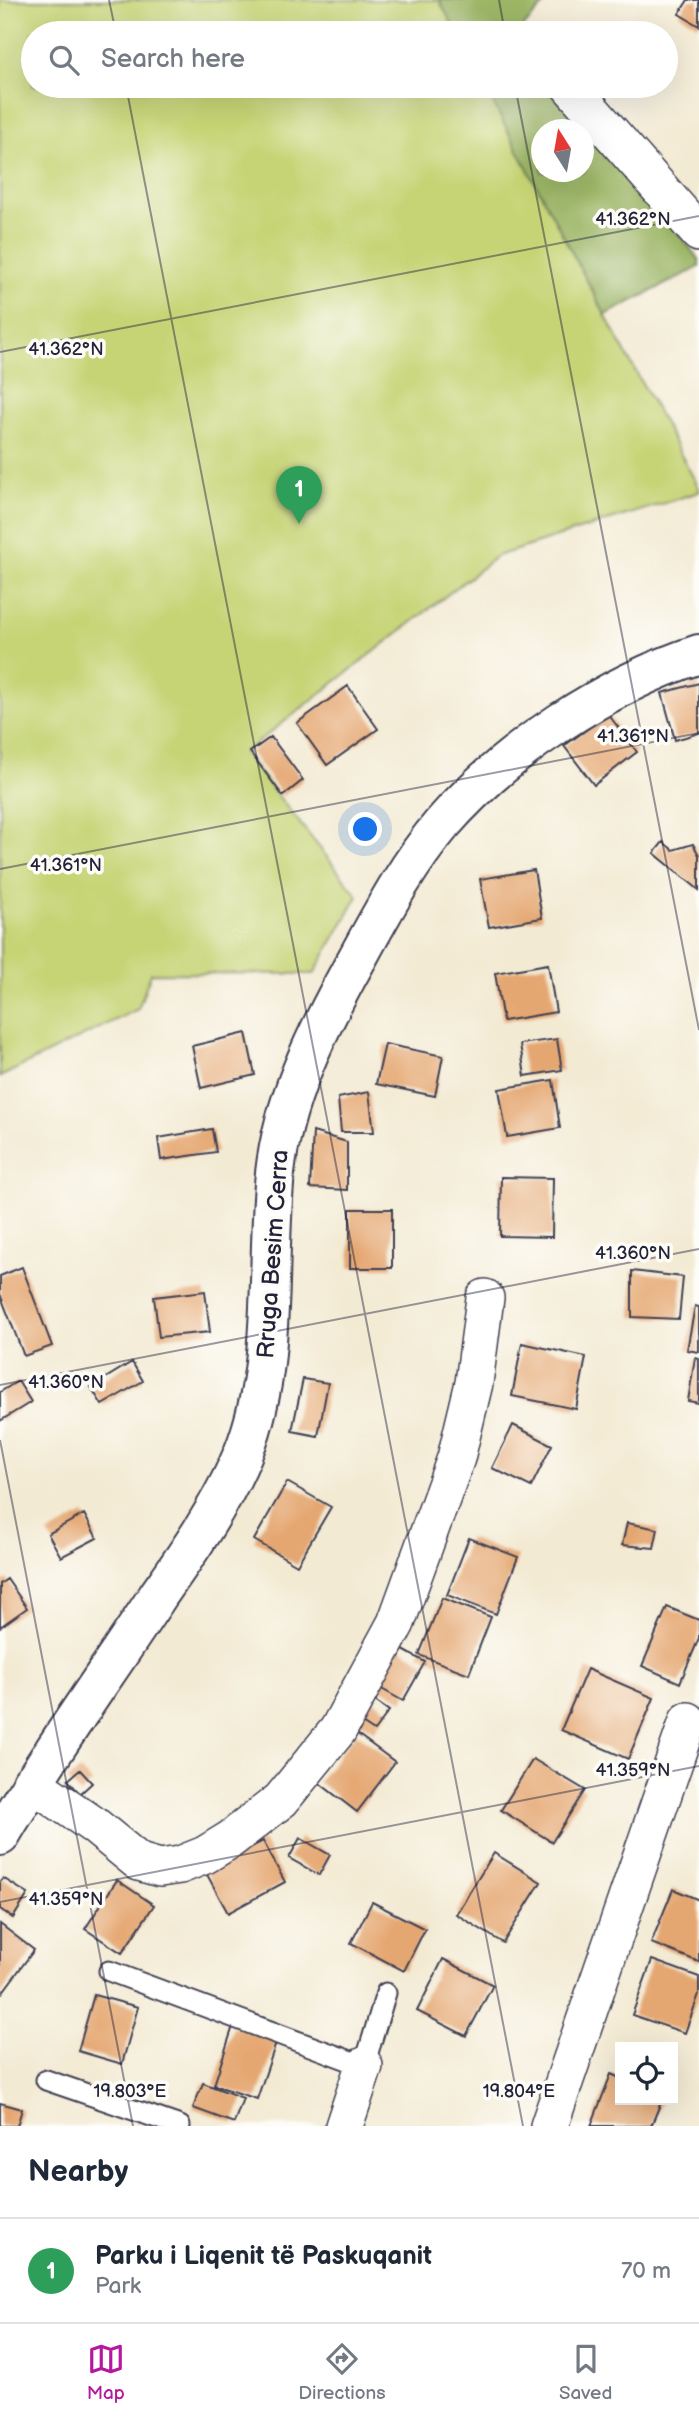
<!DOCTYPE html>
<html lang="en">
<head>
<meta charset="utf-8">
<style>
	:root { --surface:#fff; --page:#f6f6f7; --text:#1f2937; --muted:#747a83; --line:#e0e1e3; --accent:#b5179e }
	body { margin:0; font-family:"Balsamiq Sans",sans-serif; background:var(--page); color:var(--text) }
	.controls { position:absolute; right:21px; bottom:21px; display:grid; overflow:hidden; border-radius:0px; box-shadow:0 7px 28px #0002 }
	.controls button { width:63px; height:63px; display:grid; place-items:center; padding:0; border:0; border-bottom:2px solid var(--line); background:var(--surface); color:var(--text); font:35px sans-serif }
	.compass { position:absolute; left:531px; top:119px; width:63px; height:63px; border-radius:50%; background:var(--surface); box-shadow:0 7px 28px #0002; rotate:349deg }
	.you { position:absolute; left:366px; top:830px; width:24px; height:24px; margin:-18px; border:5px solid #fff; border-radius:50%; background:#1a73e8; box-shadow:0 0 0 10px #1a73e833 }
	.badge { display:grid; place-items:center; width:46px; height:46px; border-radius:50%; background:var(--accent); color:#fff; font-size:23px; font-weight:700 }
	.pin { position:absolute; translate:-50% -58px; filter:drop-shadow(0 2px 4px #0008) }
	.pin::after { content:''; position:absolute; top:37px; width:24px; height:21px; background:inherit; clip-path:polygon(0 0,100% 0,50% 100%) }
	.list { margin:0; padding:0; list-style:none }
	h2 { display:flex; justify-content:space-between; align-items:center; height:91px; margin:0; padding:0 28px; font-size:30px }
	h2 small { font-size:23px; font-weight:400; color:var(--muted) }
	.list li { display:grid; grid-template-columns:46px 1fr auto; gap:21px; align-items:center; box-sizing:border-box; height:105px; padding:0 28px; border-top:2px solid var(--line) }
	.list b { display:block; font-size:26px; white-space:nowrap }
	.list p { margin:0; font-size:23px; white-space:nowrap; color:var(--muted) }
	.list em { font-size:23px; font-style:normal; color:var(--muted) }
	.icon { flex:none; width:38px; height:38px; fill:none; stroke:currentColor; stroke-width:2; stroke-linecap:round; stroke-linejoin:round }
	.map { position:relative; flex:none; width:699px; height:2126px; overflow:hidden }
	.search { position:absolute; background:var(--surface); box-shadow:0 7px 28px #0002; left:21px; right:21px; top:21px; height:77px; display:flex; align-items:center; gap:18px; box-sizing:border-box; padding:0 24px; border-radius:38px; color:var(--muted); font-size:26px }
	.sheet { height:196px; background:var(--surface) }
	nav { display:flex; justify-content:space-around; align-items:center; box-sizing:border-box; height:98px; border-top:2px solid var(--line); background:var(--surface); font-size:19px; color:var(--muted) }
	nav a { display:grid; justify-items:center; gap:4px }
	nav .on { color:var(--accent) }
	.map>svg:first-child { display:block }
	.green { fill:#c6d475; stroke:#747b58; stroke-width:2; fill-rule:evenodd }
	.forest { fill:#9cb666; stroke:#5f6c50; stroke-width:2; fill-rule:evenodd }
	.building { fill:#e5a772 }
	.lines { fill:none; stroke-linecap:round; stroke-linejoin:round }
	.service-casing { stroke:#414052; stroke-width:23 }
	.minor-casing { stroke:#414052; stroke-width:40 }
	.tertiary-casing { stroke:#414052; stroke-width:42 }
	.service { stroke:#fff; stroke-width:19 }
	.minor { stroke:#fff; stroke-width:37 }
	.tertiary { stroke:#fff; stroke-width:38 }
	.ticks { fill:none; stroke:#22223b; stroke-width:2; stroke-opacity:0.45 }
	.labels { text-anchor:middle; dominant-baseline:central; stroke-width:7; stroke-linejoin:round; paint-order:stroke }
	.street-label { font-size:24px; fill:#22223b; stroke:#fdfcf7 }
	.ticks-label { font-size:18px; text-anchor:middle; fill:#22223b; stroke:#fdfcf7; stroke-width:7; stroke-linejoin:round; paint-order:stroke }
</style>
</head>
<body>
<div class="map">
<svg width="699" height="2126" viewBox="0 0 699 2126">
	<rect width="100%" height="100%" fill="#fdfcf7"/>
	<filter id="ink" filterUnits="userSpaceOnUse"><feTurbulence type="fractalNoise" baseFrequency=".0143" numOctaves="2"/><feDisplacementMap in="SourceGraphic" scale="14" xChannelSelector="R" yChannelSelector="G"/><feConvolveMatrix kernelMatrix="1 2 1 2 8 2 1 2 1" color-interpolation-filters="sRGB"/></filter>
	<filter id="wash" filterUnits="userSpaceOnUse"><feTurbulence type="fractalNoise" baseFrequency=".00686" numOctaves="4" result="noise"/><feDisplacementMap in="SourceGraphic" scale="28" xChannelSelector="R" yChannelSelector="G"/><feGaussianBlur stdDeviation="1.57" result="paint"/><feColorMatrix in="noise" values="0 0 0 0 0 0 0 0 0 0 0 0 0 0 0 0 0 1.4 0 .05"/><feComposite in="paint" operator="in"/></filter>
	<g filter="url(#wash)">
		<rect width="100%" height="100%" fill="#f3ead3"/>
		<!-- green -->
		<path class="green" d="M0,0H548L518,33H33V86H556L699,259V267L605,315L699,488V492L497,556L244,753L358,896L314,974L151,973L138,1009L0,1077ZM542,130H584V172H542Z"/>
		<!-- forest -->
		<path class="forest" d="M439,0H548L518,33H457Z
			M484,86H556L699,259V267L605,315ZM542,130H584V172H542Z"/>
		<g id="blocks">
			<!-- building -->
			<path class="building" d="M688,0H699V26L679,14Z
				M699,683V733L675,740L662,693Z
				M348,686L378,729L327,765L297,723Z
				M608,714L637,752L594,785L564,746Z
				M271,737L303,780L283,796L250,752Z
				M663,842L673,850L693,844L699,855V890L654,853Z
				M534,870L542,918L489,927L480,879Z
				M548,964L556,1012L503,1021L495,973Z
				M246,1033L255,1075L201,1088L192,1046Z
				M557,1039L562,1070L525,1076L520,1044Z
				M385,1044L443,1056L435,1096L376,1084Z
				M553,1080L560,1128L507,1137L499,1089Z
				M369,1092L374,1132H341L338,1098Z
				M212,1129L216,1152L161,1160L158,1138Z
				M313,1132L347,1142V1190L310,1188Z
				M501,1177L553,1178L552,1237L500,1236Z
				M350,1209H392V1268H350Z
				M22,1267L52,1346L24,1356L0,1294V1276Z
				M632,1271L683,1277L679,1319L632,1317Z
				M205,1291L210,1332L159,1337L154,1297Z
				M695,1306L699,1307V1352L687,1350Z
				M522,1343L586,1357L576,1409L512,1396Z
				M695,1358L699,1359V1403L688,1401Z
				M132,1362L143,1381L102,1405L91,1387Z
				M303,1379L328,1383L318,1436L292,1431Z
				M18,1381L31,1402L0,1421V1392Z
				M513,1425L552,1445L531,1487L492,1468Z
				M287,1482L331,1507L297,1565L254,1540Z
				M84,1514L97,1538L61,1557L48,1534Z
				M627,1523L658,1529L654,1548L622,1545Z
				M469,1538L518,1557L496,1614L447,1595Z
				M7,1579L27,1608L0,1627V1584Z
				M442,1598L491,1617L469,1674L419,1655Z
				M667,1607L699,1620V1638L680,1683L642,1666Z
				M394,1645L425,1662L403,1701L371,1683Z
				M587,1669L654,1698L628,1759L561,1730Z
				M368,1696L389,1711L374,1731L353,1717Z
				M356,1733L395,1762L357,1812L318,1782Z
				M533,1759L585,1790L552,1842L501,1810Z
				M80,1770L92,1783L80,1794L68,1780Z
				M300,1838L330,1855L319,1875L289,1858Z
				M263,1841L285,1882L228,1913L205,1871Z
				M494,1853L541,1882L503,1943L456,1914Z
				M3,1878L28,1894L13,1918L0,1909V1882Z
				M117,1880L154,1905L122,1953L85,1929Z
				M673,1889L699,1900V1962L651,1943Z
				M372,1902L425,1929L404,1971L351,1943Z
				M0,1924L34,1950L2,1993L0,1992Z
				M443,1959L493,1985L466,2036L417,2011Z
				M652,1960L699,1977V1994L685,2033L632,2015Z
				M94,1995L138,2007L122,2064L78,2051Z
				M233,2026L277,2040L257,2099L214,2085Z
				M611,2074L620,2078V2100H662L651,2126H591Z
				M203,2083L243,2098L234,2123L193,2108Z
				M0,2103L22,2109L17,2126H0Z"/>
		</g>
	</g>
	<g filter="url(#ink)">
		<use href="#blocks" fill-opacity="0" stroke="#414052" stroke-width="2"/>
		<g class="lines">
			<!-- service casing -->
			<g class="service-casing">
				<path id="service" d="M109,1971L364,2066L386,1993
					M46,2080L180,2126"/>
			</g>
			<!-- minor casing -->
			<g class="minor-casing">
				<path id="minor" d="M570,86L699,233
					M31,1782L95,1826L139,1862L160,1868L180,1865L205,1855L231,1839L281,1800L338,1730L396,1623L456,1458L474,1383L485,1298
					M344,2126L364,2066
					M549,2126L688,1721"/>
			</g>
			<!-- tertiary casing -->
			<g class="tertiary-casing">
				<path id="tertiary" d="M0,1836C49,1753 106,1675 159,1594C188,1553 217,1511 238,1465C280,1373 265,1271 275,1173C283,1102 314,1038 347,977C376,925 403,870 442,824C507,749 606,685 699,654"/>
			</g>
			<!-- service -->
			<use href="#service" class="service"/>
			<!-- minor -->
			<use href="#minor" class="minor"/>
			<!-- tertiary -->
			<use href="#tertiary" class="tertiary"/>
		</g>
	</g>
	<!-- ticks -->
	<path class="ticks" d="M109,0L116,33M499,0L505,33M126,86L523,2126M515,86L699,1030M0,352L699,216M0,869L699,733M0,1385L699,1249M0,1440L133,2126M0,1902L699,1766"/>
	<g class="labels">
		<!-- street labels -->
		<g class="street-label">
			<text transform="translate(273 1254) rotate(-86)">Rruga Besim Cerra</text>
		</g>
	</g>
	<g class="ticks-label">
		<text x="633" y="225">41.362°N</text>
		<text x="66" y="355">41.362°N</text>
		<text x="633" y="742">41.361°N</text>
		<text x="66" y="871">41.361°N</text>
		<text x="633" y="1259">41.360°N</text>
		<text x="66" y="1388">41.360°N</text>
		<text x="633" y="1776">41.359°N</text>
		<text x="66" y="1905">41.359°N</text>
		<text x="130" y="2097">19.803°E</text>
		<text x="519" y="2097">19.804°E</text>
	</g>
</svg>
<div class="controls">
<button><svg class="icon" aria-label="locate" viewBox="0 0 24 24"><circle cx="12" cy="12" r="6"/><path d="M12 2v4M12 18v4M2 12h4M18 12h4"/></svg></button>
</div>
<svg class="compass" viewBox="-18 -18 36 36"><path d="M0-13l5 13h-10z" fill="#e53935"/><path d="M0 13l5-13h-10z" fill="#747a83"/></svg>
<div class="you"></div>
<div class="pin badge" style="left:299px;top:524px;background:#2e9e5b">1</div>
<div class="search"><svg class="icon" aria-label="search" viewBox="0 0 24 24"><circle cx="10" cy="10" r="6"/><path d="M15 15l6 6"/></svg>Search here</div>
</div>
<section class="sheet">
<h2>Nearby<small></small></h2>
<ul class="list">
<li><span class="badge" style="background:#2e9e5b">1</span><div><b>Parku i Liqenit të Paskuqanit</b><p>Park</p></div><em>70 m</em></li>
</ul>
</section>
<nav>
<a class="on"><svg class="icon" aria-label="map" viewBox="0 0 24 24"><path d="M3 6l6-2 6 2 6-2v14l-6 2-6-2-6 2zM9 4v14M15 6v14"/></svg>Map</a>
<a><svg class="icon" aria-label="directions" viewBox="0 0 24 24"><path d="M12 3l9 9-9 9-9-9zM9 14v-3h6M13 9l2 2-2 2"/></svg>Directions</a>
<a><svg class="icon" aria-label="saved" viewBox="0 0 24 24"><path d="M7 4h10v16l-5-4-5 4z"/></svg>Saved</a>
</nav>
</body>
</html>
